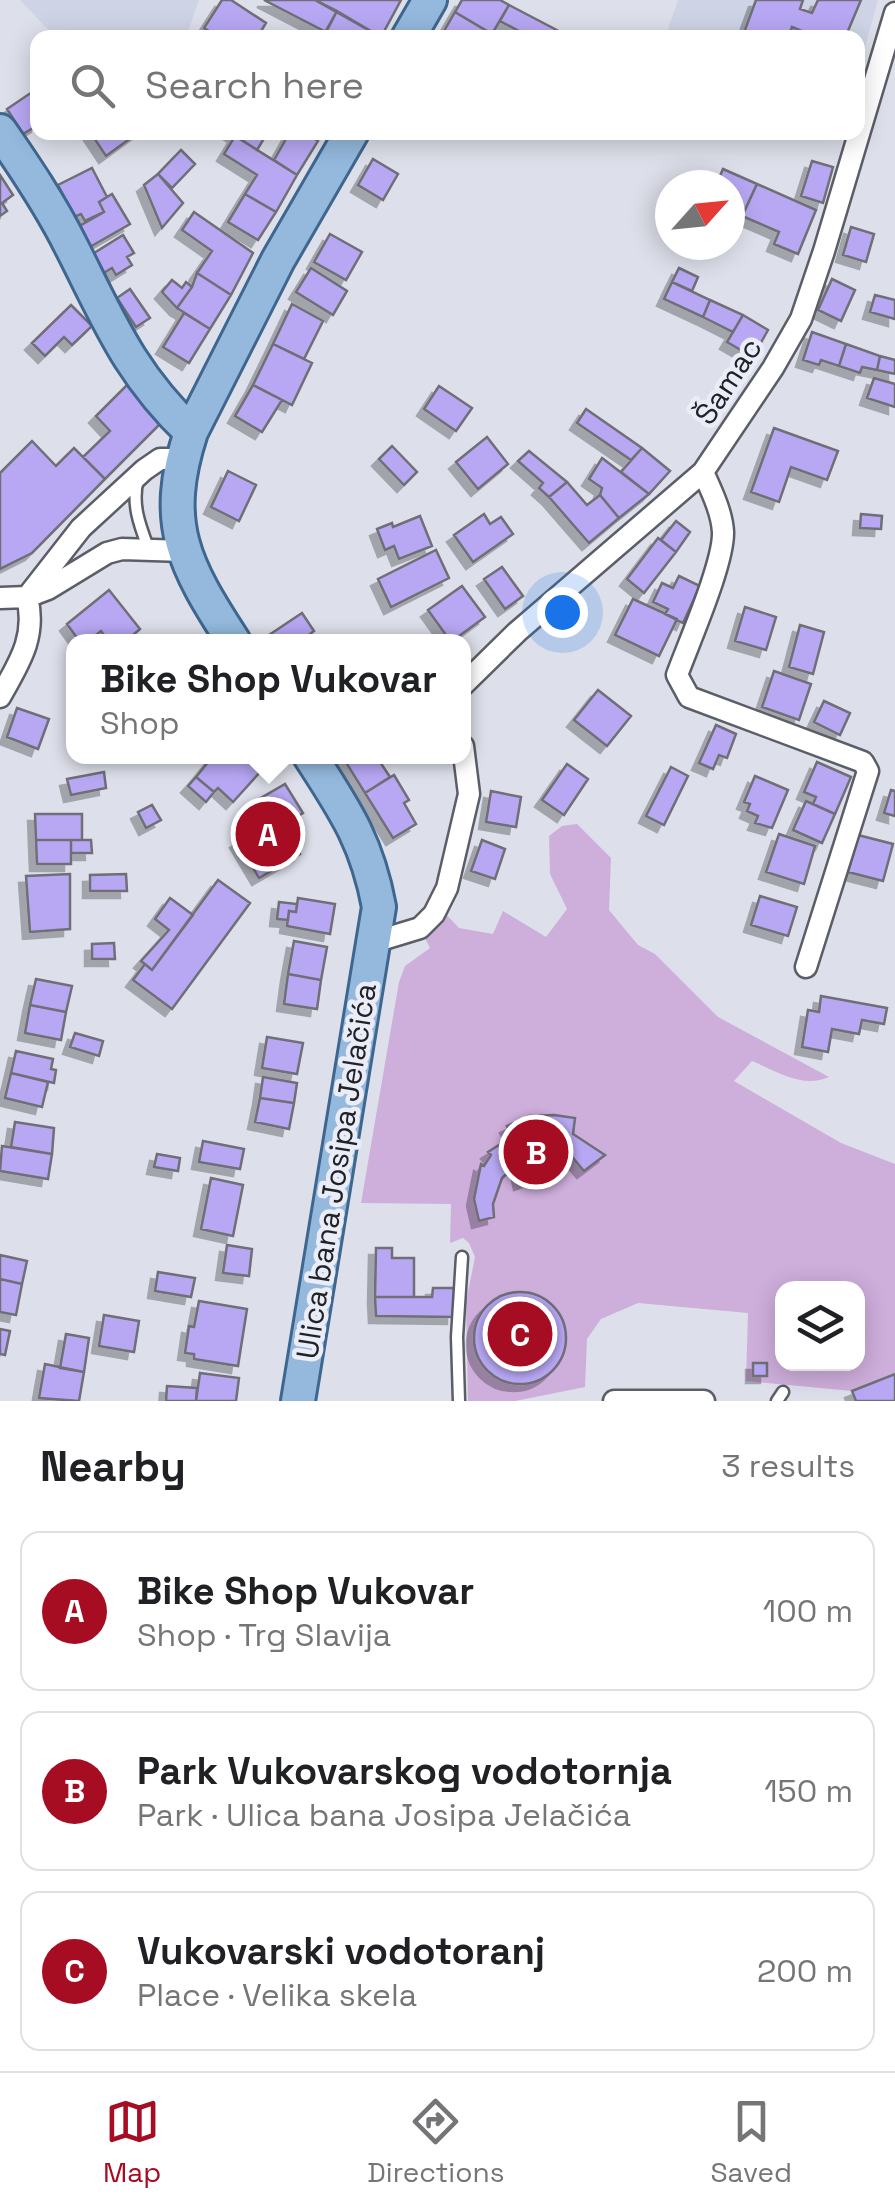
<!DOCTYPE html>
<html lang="en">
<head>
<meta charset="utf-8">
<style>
	:root { --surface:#fff; --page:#f6f6f6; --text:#202124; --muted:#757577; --line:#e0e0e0; --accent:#a60d23 }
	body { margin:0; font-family:"Space Grotesk",sans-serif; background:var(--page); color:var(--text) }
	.controls { position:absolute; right:30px; bottom:30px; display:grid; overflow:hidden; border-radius:20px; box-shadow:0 5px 25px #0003 }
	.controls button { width:90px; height:90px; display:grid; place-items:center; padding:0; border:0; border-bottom:2px solid var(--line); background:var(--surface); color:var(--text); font:50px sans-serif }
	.compass { position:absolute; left:655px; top:170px; width:90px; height:90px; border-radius:50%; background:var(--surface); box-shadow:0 5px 25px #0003; rotate:63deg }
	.you { position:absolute; left:562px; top:612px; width:35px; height:35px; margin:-25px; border:8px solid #fff; border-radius:50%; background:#1a73e8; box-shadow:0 0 0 15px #1a73e833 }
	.badge { display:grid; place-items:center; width:65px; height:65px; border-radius:50%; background:var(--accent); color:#fff; font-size:32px; font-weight:700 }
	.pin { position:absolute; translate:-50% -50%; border:5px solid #fff; box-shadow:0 2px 10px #0006 }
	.popup { position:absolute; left:66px; top:634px; width:405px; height:130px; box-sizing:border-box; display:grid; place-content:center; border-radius:20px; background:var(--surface); filter:drop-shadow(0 2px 8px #0005); font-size:32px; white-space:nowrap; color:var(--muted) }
	.popup b { font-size:38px; color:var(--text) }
	.popup::after { content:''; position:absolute; left:50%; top:100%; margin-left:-20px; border:20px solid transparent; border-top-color:var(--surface) }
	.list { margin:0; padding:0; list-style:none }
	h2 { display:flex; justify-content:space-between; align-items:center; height:130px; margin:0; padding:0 40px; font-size:42px }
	h2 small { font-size:32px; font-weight:400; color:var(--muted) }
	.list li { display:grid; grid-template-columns:65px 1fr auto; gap:30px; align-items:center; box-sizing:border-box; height:160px; margin:0 20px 20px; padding:0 20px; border:2px solid var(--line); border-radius:20px }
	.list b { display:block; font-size:38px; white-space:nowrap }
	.list p { margin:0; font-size:32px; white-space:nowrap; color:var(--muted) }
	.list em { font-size:32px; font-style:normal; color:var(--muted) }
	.icon { flex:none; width:55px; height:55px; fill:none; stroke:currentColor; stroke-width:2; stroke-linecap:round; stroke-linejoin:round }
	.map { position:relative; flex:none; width:895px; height:1401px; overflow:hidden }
	.search { position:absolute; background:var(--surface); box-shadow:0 5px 25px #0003; left:30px; right:30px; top:30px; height:110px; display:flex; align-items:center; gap:25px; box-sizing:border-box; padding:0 35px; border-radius:20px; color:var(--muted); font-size:38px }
	.sheet { height:670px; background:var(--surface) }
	nav { display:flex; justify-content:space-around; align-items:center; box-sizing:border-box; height:140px; border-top:2px solid var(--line); background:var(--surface); font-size:28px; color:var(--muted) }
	nav a { display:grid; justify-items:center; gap:5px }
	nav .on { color:var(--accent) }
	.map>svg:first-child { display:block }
	.built { fill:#ced4e5 }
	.green { fill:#ceaedb; fill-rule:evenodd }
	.building { fill:#b8a8f4; stroke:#6f6e77; stroke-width:2.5; filter:url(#shadow) }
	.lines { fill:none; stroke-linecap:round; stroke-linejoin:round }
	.lane-casing { stroke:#5b5e66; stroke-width:15 }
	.street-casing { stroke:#5b5e66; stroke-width:25 }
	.primary-casing { stroke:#3e668e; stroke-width:38 }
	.lane { stroke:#fff; stroke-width:10 }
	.street { stroke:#fff; stroke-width:20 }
	.primary { stroke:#94b9dd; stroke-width:32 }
	.labels { text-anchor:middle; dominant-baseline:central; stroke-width:9; stroke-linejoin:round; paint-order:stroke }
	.street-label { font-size:30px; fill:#212225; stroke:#eaedf7 }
</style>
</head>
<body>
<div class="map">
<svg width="895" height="1401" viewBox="0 0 895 1401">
	<defs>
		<filter id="shadow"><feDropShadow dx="-7" dy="7" stdDeviation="0" flood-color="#0004"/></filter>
	</defs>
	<rect width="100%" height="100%" fill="#dde0ea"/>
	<!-- built -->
	<path class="built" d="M20,0H199L186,38L55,37Z
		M678,0H878L858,73V38H665Z"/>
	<!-- green -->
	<path class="green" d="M577,824L611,858L609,910L638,945L655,954L718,1017L829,1077C803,1089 776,1071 752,1061L734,1081L841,1143L895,1164V1374L852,1391L746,1381L748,1313L638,1303L601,1319L587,1339L585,1387L515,1401H468L466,1302L475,1257L469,1243L463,1238L450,1243L451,1204L361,1203L399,982L405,966L430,948L420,928L438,906L459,928L493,934L503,911L546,937L567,909L550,874L549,836L562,826ZM782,1288H858V1364H782Z"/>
	<!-- building -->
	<path class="building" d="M222,0H231L266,23L257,38H220L204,28Z
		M264,0H315L337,11L326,32Z
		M315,0H401L381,37Z
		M462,0H500L509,5L492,34L455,12Z
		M756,0H803L800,9L812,13L818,0H861L845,38H808L809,34L792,27L788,38H742Z
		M509,5L572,38H532L500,21Z
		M337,11L381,37L322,38Z
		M455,12L492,34L490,38H440Z
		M38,88V125L23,134L7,109Z
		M90,132H139L106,156Z
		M230,132H268L257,150Z
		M290,132H304L318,141L297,175L274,160Z
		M235,136L297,175L276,212L245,194L257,175L224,154Z
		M181,150L195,164L172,188L158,174Z
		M373,159L398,174L383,200L358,185Z
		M812,161L833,167L823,203L801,196Z
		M92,168L107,197L99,202L104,212L85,221L81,214L74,217L58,185Z
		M723,169L757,184L739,223L730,219V185H716Z
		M158,174L183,203L162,228L144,185Z
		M0,175L13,195L2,203L7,211L0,216Z
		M757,184L816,210L798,254L774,244L779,232L742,216Z
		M112,194L130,224L88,248L76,228L104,212L99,202Z
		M245,194L276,212L258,240L228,222Z
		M194,212L253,253L231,295L197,273L212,251L182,230Z
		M851,227L874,234L866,262L843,255Z
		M330,234L362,252L346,280L314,262Z
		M123,235L134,253L127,257L132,265L116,275L112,268L102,274L91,255Z
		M311,268L347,291L333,315L296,292Z
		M679,268L698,277L692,291L672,282Z
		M197,273L231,295L210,329L177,308L192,287Z
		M832,279L855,290L841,321L818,310Z
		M172,280L182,288L186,282L192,287L177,308L162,292Z
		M672,282L710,300L703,317L664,299Z
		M130,289L150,318L136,327L117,298Z
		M875,295L895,300V319L870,312Z
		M710,300L743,315L733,332L703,317Z
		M292,304L323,321L304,359L273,344Z
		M71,305L92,326L72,345L64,337L45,356L32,343Z
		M184,313L210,329L189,363L163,347Z
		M743,315L768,330L753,357L727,342Z
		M812,332L846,344L839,366L821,360L819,365L803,360Z
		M273,344L312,363L292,405L253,385Z
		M846,344L880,356L877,370L862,367L860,373L839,366Z
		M880,356L895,360V374L877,370Z
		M874,378L895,384V407L867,398Z
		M127,385L163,421L105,479L83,457L110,431L96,416Z
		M253,385L282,400L262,432L235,416Z
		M439,386L472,408L456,431L424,409Z
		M586,409L642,448L631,460L577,423Z
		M774,428L838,451L827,480L791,467L779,502L751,492Z
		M487,437L508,464L478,489L456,462Z
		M32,441L56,466L74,448L105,479L32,553L0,569V473Z
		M392,446L417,472L404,485L379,459Z
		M642,448L670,471L649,494L621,472Z
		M529,451L567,482L549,497L539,488L543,483L518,461Z
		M602,458L649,494L619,518L600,495L602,488L589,479Z
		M228,471L256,485L239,521L211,507Z
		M567,482L587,505L600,495L619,518L589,543L549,497Z
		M484,514L490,524L501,517L513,534L473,562L454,535Z
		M861,514L882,516L881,529L860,528Z
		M420,516L432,546L399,559L394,546L385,550L377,529L392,523L393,527Z
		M676,521L690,532L676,552L661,540Z
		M658,538L676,552L644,593L627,579Z
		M436,550L449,578L391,607L378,579Z
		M502,567L523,596L505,609L484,579Z
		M679,576L700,586L683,623L665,614L668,609L653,602L662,583L673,588Z
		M462,586L485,617L451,642L428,610Z
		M109,590L140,629L125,642H109L101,631L87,642H80L67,624Z
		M633,599L677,619L659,656L615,635Z
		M745,607L776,617L766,650L735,641Z
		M302,613L314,631L300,642H265L263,639Z
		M800,625L824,632L813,674L789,667Z
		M774,671L811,684L799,720L762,707Z
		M598,690L631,716L607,746L574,720Z
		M824,701L850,713L840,735L814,722Z
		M17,708L49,719L38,749L7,737Z
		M716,725L736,734L727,758L719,755L713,769L699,763Z
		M213,756H246L261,771L233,802L218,788L214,792L196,777Z
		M342,756H366L369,761L376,756L390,777L365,793Z
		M817,762L851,777L835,814L813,804L816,797L804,792Z
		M567,764L588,779L564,815L542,800Z
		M671,767L688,776L664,825L646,816Z
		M104,772L106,788L71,795L67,779Z
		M394,775L409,800L404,803L416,824L393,838L365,793Z
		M755,776L788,790L772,828L755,823L758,816L747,811L750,804L744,802Z
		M196,777L214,792L206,802L188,786Z
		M285,784L303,813L283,825L300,854L259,878L237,841L259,827L247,806Z
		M891,790L895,791V816L884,813Z
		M491,791L521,797L516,827L486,822Z
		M806,801L835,814L822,843L793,830Z
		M152,805L161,820L146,828L138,812Z
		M35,814H82V840H36Z
		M779,834L815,846L804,884L766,872Z
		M858,835L893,844L883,881L848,872Z
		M36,840H71V864H37Z
		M71,840H91L92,853H71Z
		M482,840L505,849L495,879L471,871Z
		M70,874V929L30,932L26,876Z
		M126,874L127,891H90V875Z
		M218,880L250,903L172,1009L133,980L145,964L152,970Z
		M760,896L797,907L788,936L751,925Z
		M170,898L193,915L152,970L141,961L169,930L155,919Z
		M298,898L335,904L330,934L287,926L289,911L296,912Z
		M279,902L297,904L296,912L289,911L288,920L277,919Z
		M294,941L327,947L321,980L288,974Z
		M114,943L115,959H92V944Z
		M288,974L321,980L317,1009L284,1004Z
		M36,979L72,986L66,1012L30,1005Z
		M821,996L887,1008L884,1024L862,1020L859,1034L832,1029L828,1052L802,1047L808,1010L819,1012Z
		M30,1005L66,1012L61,1040L25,1033Z
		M75,1033L103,1041L99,1056L70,1047Z
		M267,1037L303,1043L297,1074L262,1068Z
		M16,1051L53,1059L51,1069L56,1070L54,1083L11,1073Z
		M11,1073L48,1082L42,1107L5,1098Z
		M263,1077L297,1083L294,1103L260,1098Z
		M260,1098L294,1103L289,1129L255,1122Z
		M554,1115L575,1118L573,1134L605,1155L584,1171L573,1158L560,1157L556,1178L537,1177L521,1183L517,1164L502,1178L493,1204L494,1217L479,1221L474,1199L481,1164L484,1166L491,1155L488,1152L513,1136L507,1126L529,1116Z
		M15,1122L54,1128L52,1154L11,1147Z
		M203,1141L244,1149L240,1169L199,1162Z
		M2,1146L52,1154L48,1179L0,1171Z
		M157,1154L180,1158L178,1171L154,1167Z
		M211,1178L243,1185L233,1236L201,1229Z
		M227,1245L252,1249L249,1276L223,1273Z
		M376,1248H392V1258H414V1297H375Z
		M0,1255L27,1261L22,1284L0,1279Z
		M158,1272L195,1278L191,1297L155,1291Z
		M0,1279L22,1284L16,1315L0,1312Z
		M433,1288H454V1317L376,1316L375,1297H432Z
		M474 1338a46 46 0 1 1 92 0a46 46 0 1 1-92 0Z
		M199,1301L247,1309L238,1366L194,1359V1354L185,1353L189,1326L194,1327Z
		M104,1315L139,1321L134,1352L99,1346Z
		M0,1329L10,1331L5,1355L0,1354Z
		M66,1334L89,1338L84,1372L60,1368Z
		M753,1363H767V1376H753Z
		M45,1364L84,1372L79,1401L39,1398Z
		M200,1373L239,1378L236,1401H196Z
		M895,1374V1401H856L852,1391Z
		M167,1386L197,1388L196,1401H166Z"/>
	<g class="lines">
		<!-- lane casing -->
		<g class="lane-casing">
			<path id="lane" d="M138,479C131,504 140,526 149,550
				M459,1401L457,1337L462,1257
				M777,1401L783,1392"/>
		</g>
		<!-- street casing -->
		<g class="street-casing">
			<path id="street" d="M703,472C711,490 722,512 723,532C724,563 689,642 677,675L689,697L863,762L868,771L806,967
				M27,597L81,528L144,470L160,459H182
				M0,598L27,597L48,589L107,553L122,549L184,551
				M463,685L517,632L703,472L773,368L801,319L824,251L895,13
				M0,697C19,663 37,637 27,597
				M374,942L420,928L434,914L447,888L469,794L463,746
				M614,1401H704"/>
		</g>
		<!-- primary casing -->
		<g class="primary-casing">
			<path id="primary" d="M408,38L430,0
				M0,131C25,167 50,204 70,244C108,318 128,372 191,432
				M234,642C184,565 161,524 191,432L278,260L352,132
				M298,1401L379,907C367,842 345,810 310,756"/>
		</g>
		<!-- lane -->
		<use href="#lane" class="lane"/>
		<!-- street -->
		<use href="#street" class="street"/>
		<!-- primary -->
		<use href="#primary" class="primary"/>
	</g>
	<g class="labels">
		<!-- street labels -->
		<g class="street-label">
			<text transform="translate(728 381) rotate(-57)">Šamac</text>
			<text transform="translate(336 1171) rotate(-81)">Ulica bana Josipa Jelačića</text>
		</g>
	</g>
</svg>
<div class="controls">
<button><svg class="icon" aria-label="layers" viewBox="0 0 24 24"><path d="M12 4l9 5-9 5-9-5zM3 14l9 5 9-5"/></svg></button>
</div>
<svg class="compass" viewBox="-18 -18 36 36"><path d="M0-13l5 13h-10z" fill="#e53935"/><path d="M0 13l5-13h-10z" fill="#757577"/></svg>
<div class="you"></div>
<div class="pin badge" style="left:268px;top:834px">A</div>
<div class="popup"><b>Bike Shop Vukovar</b>Shop</div>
<div class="pin badge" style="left:536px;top:1152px">B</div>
<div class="pin badge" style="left:520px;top:1334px">C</div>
<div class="search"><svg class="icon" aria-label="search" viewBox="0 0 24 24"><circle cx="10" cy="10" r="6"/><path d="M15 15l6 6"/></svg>Search here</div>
</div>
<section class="sheet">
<h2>Nearby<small>3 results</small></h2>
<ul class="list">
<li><span class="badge">A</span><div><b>Bike Shop Vukovar</b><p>Shop · Trg Slavija</p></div><em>100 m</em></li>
<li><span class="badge">B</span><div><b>Park Vukovarskog vodotornja</b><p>Park · Ulica bana Josipa Jelačića</p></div><em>150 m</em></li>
<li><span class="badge">C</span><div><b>Vukovarski vodotoranj</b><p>Place · Velika skela</p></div><em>200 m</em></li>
</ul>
</section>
<nav>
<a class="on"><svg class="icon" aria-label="map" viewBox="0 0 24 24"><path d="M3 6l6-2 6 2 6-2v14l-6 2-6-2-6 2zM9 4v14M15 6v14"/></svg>Map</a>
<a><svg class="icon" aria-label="directions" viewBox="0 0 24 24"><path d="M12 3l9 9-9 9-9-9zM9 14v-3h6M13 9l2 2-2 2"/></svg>Directions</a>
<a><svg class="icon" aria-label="saved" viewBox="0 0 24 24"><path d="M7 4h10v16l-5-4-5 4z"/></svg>Saved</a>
</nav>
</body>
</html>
